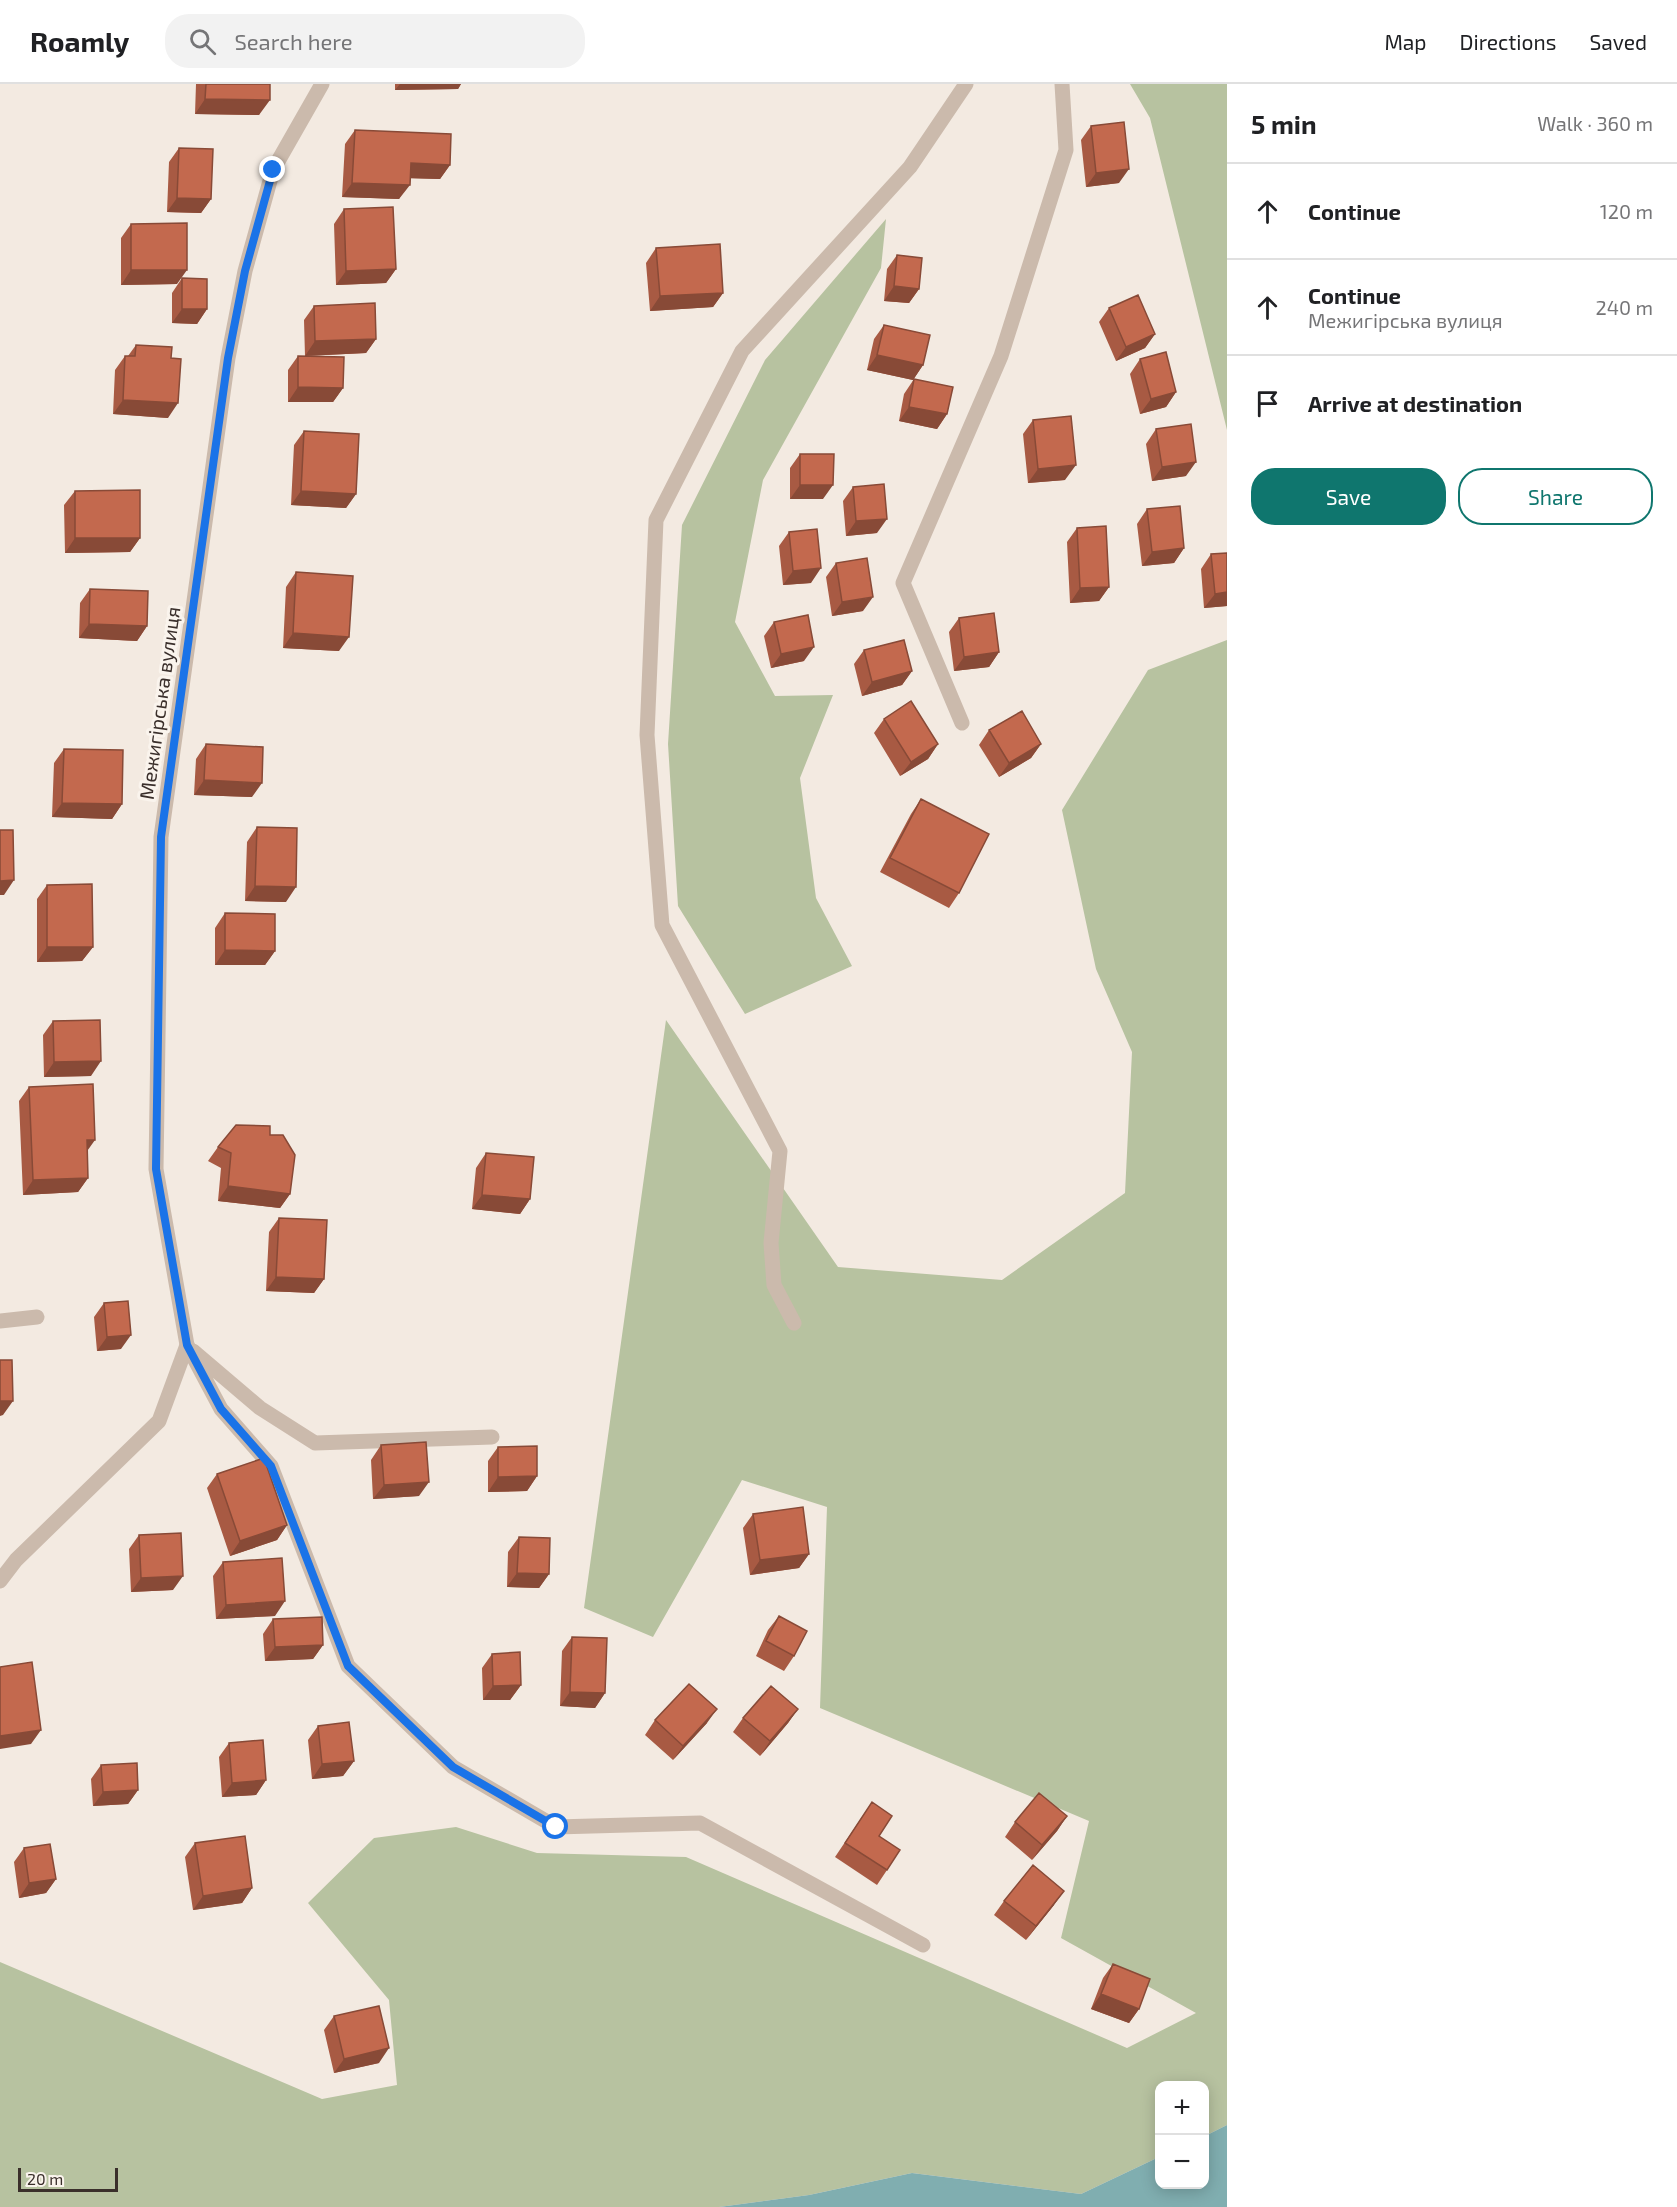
<!DOCTYPE html>
<html lang="en">
<head>
<meta charset="utf-8">
<style>
	:root { --surface:#fff; --page:#f2f2f2; --text:#202124; --muted:#757577; --line:#e0e0e0; --accent:#0f766e }
	body { margin:0; font-family:"Exo 2",sans-serif; background:var(--page); color:var(--text) }
	.controls { position:absolute; right:18px; bottom:18px; display:grid; overflow:hidden; border-radius:12px; box-shadow:0 3px 15px #0003 }
	.controls button { width:54px; height:54px; display:grid; place-items:center; padding:0; border:0; border-bottom:2px solid var(--line); background:var(--surface); color:var(--text); font:30px sans-serif }
	.scale { position:absolute; left:18px; bottom:15px; width:100px; box-sizing:border-box; padding-left:6px; border:3px solid #3a2f2b; border-top:0; font-size:16px; line-height:21px; white-space:nowrap; color:#3a2f2b; -webkit-text-stroke:4px #faf4ed; paint-order:stroke }
	.stop { position:absolute; width:18px; height:18px; margin:-14px; border:4px solid #1a73e8; border-radius:50%; background:#fff }
	.stop.end { background:#1a73e8; border-color:#fff; box-shadow:0 2px 6px #0008 }
	.list { margin:0; padding:0; list-style:none }
	h2 { display:flex; justify-content:space-between; align-items:center; height:78px; margin:0; padding:0 24px; font-size:26px }
	h2 small { font-size:20px; font-weight:400; color:var(--muted) }
	.list li { display:grid; grid-template-columns:39px 1fr auto; gap:18px; align-items:center; box-sizing:border-box; height:96px; padding:0 24px; border-top:2px solid var(--line) }
	.list b { display:block; font-size:22px; white-space:nowrap }
	.list p { margin:0; font-size:20px; white-space:nowrap; color:var(--muted) }
	.list em { font-size:20px; font-style:normal; color:var(--muted) }
	.actions { display:flex; gap:12px; padding:18px 24px }
	.actions a { flex:1; padding:14px 0; border:2px solid var(--accent); border-radius:24px; text-align:center; font-size:21px; color:var(--accent) }
	.actions .main { background:var(--accent); color:#fff }
	.icon { flex:none; width:33px; height:33px; fill:none; stroke:currentColor; stroke-width:2; stroke-linecap:round; stroke-linejoin:round }
	.map { position:relative; flex:none; width:1227px; height:2123px; overflow:hidden }
	header { display:flex; align-items:center; gap:36px; box-sizing:border-box; height:84px; padding:0 30px; background:var(--surface); border-bottom:2px solid var(--line) }
	header strong { font-size:28px }
	nav { display:flex; gap:33px; margin-inline-start:auto; font-size:21px }
	.search { width:420px; height:54px; background:var(--page); display:flex; align-items:center; gap:15px; box-sizing:border-box; padding:0 21px; border-radius:24px; color:var(--muted); font-size:22px }
	main { display:flex }
	aside { flex:1; background:var(--surface) }
	.map>svg:first-child { display:block }
	.green { fill:#b7c2a0 }
	.water { fill:#80aeb0 }
	.lines { fill:none; stroke-linecap:round; stroke-linejoin:round }
	.service { stroke:#cbbaac; stroke-width:15 }
	.minor { stroke:#cbbaac; stroke-width:15 }
	.wall { fill:#a85a43 }
	.shaded-wall { fill:#884a37 }
	.building { fill:#c3694e; stroke:#884a37; stroke-width:1.5 }
	.route { stroke:#1a73e8; stroke-width:8 }
	.labels { text-anchor:middle; dominant-baseline:central; stroke-width:6; stroke-linejoin:round; paint-order:stroke }
	.street-label { font-size:20px; fill:#3a2f2b; stroke:#faf4ed }
</style>
</head>
<body>
<header>
<strong>Roamly</strong>
<div class="search"><svg class="icon" aria-label="search" viewBox="0 0 24 24"><circle cx="10" cy="10" r="6"/><path d="M15 15l6 6"/></svg>Search here</div>
<nav><a>Map</a><a>Directions</a><a>Saved</a></nav>
</header>
<main>
<div class="map">
<svg width="1227" height="2123" viewBox="0 0 1227 2123">
	<rect width="100%" height="100%" fill="#f3eae1"/>
	<!-- green -->
	<path class="green" d="M1130,0H1227V346L1150,34Z
		M886,135L881,184L763,396L735,538L775,612L833,611L800,694L816,814L852,882L745,930L678,822L668,660L682,441L765,276Z
		M1227,556V2041L1205,2052L1204,2002H1160L1159,2073L1081,2110L912,2089L809,2111L719,2123H0V1878L322,2015L397,2001L389,1916L308,1819L374,1754L456,1743L537,1769L686,1773L1127,1964L1196,1929L1061,1854L1089,1737L820,1624L827,1423L742,1396L653,1553L584,1524L666,936L838,1183L1002,1196L1125,1109L1132,968L1096,885L1062,726L1148,586Z"/>
	<!-- water -->
	<path class="water" d="M1227,2041V2123H719L809,2111L912,2089L1081,2110L1159,2073L1160,2100H1204L1205,2052Z"/>
	<g class="lines">
		<!-- service -->
		<path class="service" d="M962,639L903,499L1001,272L1066,66L1062,0
			M0,1237L37,1233
			M187,1261L221,1325L271,1382L348,1582L453,1683L556,1743L700,1739L923,1861
			M193,1267L260,1324L315,1359L492,1353
			M0,1497L16,1476L159,1337L187,1261"/>
		<!-- minor -->
		<path class="minor" d="M794,1239L774,1201L771,1159L780,1067L662,841L647,651L656,436L742,267L910,83L966,0
			M187,1261L156,1085L161,753L228,274L245,187L273,86L322,0"/>
	</g>
	<!-- wall -->
	<path class="wall" d="M196,0H270L259,31L195,30Z
		M395,0H461L458,5L395,6Z
		M1091,42L1119,99L1086,103L1081,56Z
		M355,46L450,81L440,95L410,94L399,115L342,113L345,60Z
		M179,64L211,115L201,129L167,128L169,78Z
		M344,125L396,185L386,199L336,201L334,140Z
		M131,140L177,200L121,201V154Z
		M656,164L723,209L713,223L650,227L646,179Z
		M897,171L919,205L909,219L884,217L887,185Z
		M182,194L207,225L197,240L172,239V209Z
		M314,222L376,255L366,269L305,272L304,236Z
		M1109,224L1155,250L1145,264L1116,277L1099,238Z
		M884,241L923,281L913,296L867,286L874,255Z
		M136,261L171,274L168,334L113,330L115,286L125,272H128Z
		M298,272L343,304L333,318H288V286Z
		M1140,275L1176,308L1166,323L1140,330L1130,290Z
		M914,295L947,330L937,345L899,337L904,310Z
		M1033,336L1065,396L1028,399L1023,350Z
		M1156,345L1186,392L1152,397L1146,360Z
		M304,347L356,410L346,424L291,421L294,361Z
		M800,370L823,415H790V384Z
		M853,403L877,449L846,452L843,417Z
		M75,407L140,454L130,468L65,469L64,421Z
		M1147,425L1184,464L1174,479L1142,482L1137,440Z
		M1077,444L1109,503L1099,517L1070,519L1067,458Z
		M789,448L811,499L783,501L779,462Z
		M1227,469V522L1204,524L1201,485L1211,470Z
		M836,479L863,527L832,532L826,493Z
		M296,488L339,567L283,564L286,503Z
		M90,505L147,542L137,557L79,554L80,519Z
		M959,534L999,568L989,583L954,587L949,548Z
		M774,538L804,577L771,584L764,552Z
		M864,566L912,587L902,601L862,612L854,580Z
		M884,635L938,660L928,675L900,692L874,649Z
		M989,646L1041,660L1031,674L999,693L979,661Z
		M206,660L252,713L194,711L196,675Z
		M64,665L122,720L112,735L52,733L54,679Z
		M921,715L959,809L949,824L880,788L911,730Z
		M257,743L286,818L245,817L247,758Z
		M47,801L93,863L82,877L37,878V815Z
		M225,829L275,867L265,881H215V844Z
		M53,937L91,992L44,993L43,951Z
		M29,1003L87,1068L88,1094L78,1108L23,1111L19,1017Z
		M270,1051L290,1110L280,1124L218,1117L221,1084L208,1077L218,1063Z
		M486,1069L530,1115L520,1130L472,1125L476,1084Z
		M279,1134L324,1195L314,1209L266,1207L269,1148Z
		M104,1219L121,1265L97,1267L94,1233Z
		M381,1361L419,1412L373,1415L371,1376Z
		M498,1363L537,1392L527,1407L488,1408V1377Z
		M217,1390L287,1441L277,1456L230,1472L207,1404Z
		M753,1430L809,1470L799,1484L750,1491L743,1444Z
		M139,1451L173,1506L131,1508L129,1465Z
		M519,1453L549,1490L539,1504L507,1503L508,1468Z
		M223,1478L275,1532L216,1535L213,1492Z
		M779,1532L794,1572L784,1587L756,1572L768,1546Z
		M273,1535L323,1561L313,1575L265,1577L263,1550Z
		M572,1553L605,1609L595,1624L560,1622L562,1567Z
		M492,1570L521,1601L510,1616H483L482,1584Z
		M798,1625L788,1639L760,1672L733,1648L743,1634Z
		M655,1636L707,1639L673,1676L645,1651Z
		M318,1642L354,1677L343,1692L312,1695L308,1656Z
		M229,1659L266,1696L256,1711L222,1713L219,1673Z
		M101,1681L138,1706L128,1720L93,1722L91,1695Z
		M872,1718L887,1786L877,1801L835,1773Z
		M1067,1732L1057,1747L1032,1776L1005,1753L1015,1738Z
		M195,1759L252,1804L242,1819L193,1826L185,1773Z
		M24,1764L56,1795L46,1809L19,1814L14,1778Z
		M1004,1817L1054,1821L1026,1856L994,1831Z
		M1113,1880L1139,1925L1129,1939L1091,1925L1103,1894Z
		M334,1932L379,1979L334,1989L324,1946Z"/>
	<!-- shaded-wall -->
	<path class="shaded-wall" d="M400,0H461L458,5L395,6Z
		M205,15L270,16L259,31L195,30Z
		M411,79L450,81L440,95L400,94Z
		M1129,85L1119,99L1086,103L1096,89Z
		M352,99L410,101L399,115L342,113Z
		M177,114L211,115L201,129L167,128Z
		M396,185L386,199L336,201L346,187Z
		M131,186H187L177,200L121,201Z
		M894,202L919,205L909,219L884,217Z
		M723,209L713,223L650,227L660,212Z
		M182,225H207L197,240L172,239Z
		M1155,250L1145,264L1116,277L1126,263Z
		M376,255L366,269L305,272L315,257Z
		M877,271L923,281L913,296L867,286Z
		M298,303L343,304L333,318H288Z
		M1176,308L1166,323L1140,330L1151,315Z
		M123,316L178,319L168,334L113,330Z
		M909,323L947,330L937,345L899,337Z
		M1196,378L1186,392L1152,397L1162,383Z
		M1076,381L1065,396L1028,399L1038,385Z
		M800,401H833L823,415H790Z
		M301,407L356,410L346,424L291,421Z
		M887,435L877,449L846,452L856,437Z
		M75,454H140L130,468L65,469Z
		M1184,464L1174,479L1142,482L1152,468Z
		M821,484L811,499L783,501L793,487Z
		M1109,503L1099,517L1070,519L1080,504Z
		M1227,508V522L1204,524L1215,510Z
		M873,513L863,527L832,532L842,518Z
		M89,540L147,542L137,557L79,554Z
		M293,549L349,553L339,567L283,564Z
		M814,563L804,577L771,584L781,570Z
		M999,568L989,583L954,587L964,573Z
		M912,587L902,601L862,612L872,598Z
		M938,660L928,675L900,692L911,678Z
		M1041,660L1031,674L999,693L1009,679Z
		M204,696L262,699L252,713L194,711Z
		M62,719L122,720L112,735L52,733Z
		M14,796L4,811H0V797Z
		M255,802L296,803L286,818L245,817Z
		M47,863H93L82,877L37,878Z
		M225,866L275,867L265,881H215Z
		M101,977L91,992L44,993L54,978Z
		M87,1056H95L85,1070Z
		M88,1094L78,1108L23,1111L33,1096Z
		M228,1102L290,1110L280,1124L218,1117Z
		M482,1111L530,1115L520,1130L472,1125Z
		M276,1193L324,1195L314,1209L266,1207Z
		M131,1251L121,1265L97,1267L107,1253Z
		M0,1317H13L3,1331L0,1332Z
		M537,1392L527,1407L488,1408L498,1393Z
		M429,1398L419,1412L373,1415L384,1401Z
		M287,1441L277,1456L230,1472L240,1457Z
		M809,1470L799,1484L750,1491L760,1476Z
		M517,1489L549,1490L539,1504L507,1503Z
		M183,1492L173,1506L131,1508L141,1494Z
		M285,1517L275,1532L216,1535L226,1521Z
		M323,1561L313,1575L265,1577L275,1563Z
		M521,1601L510,1616H483L493,1602Z
		M570,1608L605,1609L595,1624L560,1622Z
		M717,1625L707,1639L673,1676L683,1662Z
		M798,1625L788,1639L760,1672L770,1657Z
		M41,1646L31,1660L0,1665V1652Z
		M354,1677L343,1692L312,1695L322,1680Z
		M266,1696L256,1711L222,1713L232,1699Z
		M138,1706L128,1720L93,1722L103,1708Z
		M1067,1732L1057,1747L1032,1776L1042,1761Z
		M56,1795L46,1809L19,1814L29,1799Z
		M252,1804L242,1819L193,1826L203,1812Z
		M1064,1807L1054,1821L1026,1856L1036,1842Z
		M1101,1910L1139,1925L1129,1939L1091,1925Z
		M389,1964L379,1979L334,1989L344,1975Z"/>
	<!-- building -->
	<path class="building" d="M206,0H270V16L205,15Z
		M1124,38L1129,85L1096,89L1091,42Z
		M355,46L451,50L450,81L411,79L410,101L352,99Z
		M179,64L213,65L211,115L177,114Z
		M393,123L396,185L346,187L344,125Z
		M187,139V186H131V140Z
		M720,160L723,209L660,212L656,164Z
		M897,171L922,174L919,205L894,202Z
		M182,194L207,195V225H182Z
		M1138,211L1155,250L1126,263L1109,224Z
		M375,219L376,255L315,257L314,222Z
		M884,241L930,251L923,281L877,271Z
		M136,261L172,263L171,274L181,275L178,319L123,316L125,272H135Z
		M1166,268L1176,308L1151,315L1140,275Z
		M298,272L344,273L343,304L298,303Z
		M914,295L953,303L947,330L909,323Z
		M1071,332L1076,381L1038,385L1033,336Z
		M1191,340L1196,378L1162,383L1156,345Z
		M304,347L359,350L356,410L301,407Z
		M800,370H834L833,401H800Z
		M884,400L887,435L856,437L853,403Z
		M140,406V454H75V407Z
		M1180,422L1184,464L1152,468L1147,425Z
		M1106,442L1109,503L1080,504L1077,444Z
		M817,445L821,484L793,487L789,448Z
		M1227,469V508L1215,510L1211,470Z
		M867,474L873,513L842,518L836,479Z
		M296,488L353,492L349,553L293,549Z
		M90,505L148,507L147,542L89,540Z
		M994,529L999,568L964,573L959,534Z
		M808,531L814,563L781,570L774,538Z
		M904,556L912,587L872,598L864,566Z
		M911,617L938,660L911,678L884,635Z
		M1022,627L1041,660L1009,679L989,646Z
		M206,660L263,663L262,699L204,696Z
		M64,665L123,666L122,720L62,719Z
		M921,715L989,750L959,809L890,774Z
		M257,743L297,744L296,803L255,802Z
		M0,746H13L14,796L0,797Z
		M92,800L93,863H47V801Z
		M225,829L275,830V867L225,866Z
		M100,936L101,977L54,978L53,937Z
		M93,1000L95,1056H87L88,1094L33,1096L29,1003Z
		M236,1041L270,1042V1051H283L295,1071L290,1110L228,1102L231,1069L218,1063Z
		M486,1069L534,1073L530,1115L482,1111Z
		M279,1134L327,1136L324,1195L276,1193Z
		M128,1217L131,1251L107,1253L104,1219Z
		M0,1276H12L13,1317H0Z
		M426,1358L429,1398L384,1401L381,1361Z
		M537,1362V1392L498,1393V1363Z
		M264,1374L287,1441L240,1457L217,1390Z
		M803,1423L809,1470L760,1476L753,1430Z
		M181,1449L183,1492L141,1494L139,1451Z
		M519,1453L550,1454L549,1490L517,1489Z
		M282,1474L285,1517L226,1521L223,1478Z
		M779,1532L807,1547L794,1572L766,1557Z
		M322,1533L323,1561L275,1563L273,1535Z
		M572,1553L607,1554L605,1609L570,1608Z
		M520,1568L521,1601L493,1602L492,1570Z
		M32,1578L41,1646L0,1652V1583Z
		M689,1600L717,1625L683,1662L655,1636Z
		M771,1602L798,1625L770,1657L743,1634Z
		M349,1638L354,1677L322,1680L318,1642Z
		M263,1656L266,1696L232,1699L229,1659Z
		M137,1679L138,1706L103,1708L101,1681Z
		M1039,1709L1067,1732L1042,1761L1015,1738Z
		M872,1718L892,1732L879,1752L900,1766L887,1786L845,1759Z
		M245,1752L252,1804L203,1812L195,1759Z
		M50,1760L56,1795L29,1799L24,1764Z
		M1033,1781L1064,1807L1036,1842L1004,1817Z
		M1113,1880L1150,1895L1139,1925L1101,1910Z
		M379,1922L389,1964L344,1975L334,1932Z"/>
	<g class="lines">
		<!-- route -->
		<path class="route" d="M273,86L245,187L228,274L161,753L156,1085L187,1261L221,1325L271,1382L348,1582L453,1683L556,1743"/>
	</g>
	<g class="labels">
		<!-- street labels -->
		<g class="street-label">
			<text transform="translate(159 619) rotate(-82)">Межигірська вулиця</text>
		</g>
	</g>
</svg>
<div class="controls">
<button>+</button>
<button>−</button>
</div>
<div class="scale">20 m</div>
<div class="stop" style="left:556px;top:1743px"></div>
<div class="stop end" style="left:273px;top:86px"></div>
</div>
<aside>
<h2>5 min<small>Walk · 360 m</small></h2>
<ul class="list">
<li><svg class="icon" aria-label="ahead" viewBox="0 0 24 24"><path d="M12 20V5M6 11l6-6 6 6"/></svg><div><b>Continue</b></div><em>120 m</em></li>
<li><svg class="icon" aria-label="ahead" viewBox="0 0 24 24"><path d="M12 20V5M6 11l6-6 6 6"/></svg><div><b>Continue</b><p>Межигірська вулиця</p></div><em>240 m</em></li>
<li><svg class="icon" aria-label="arrive" viewBox="0 0 24 24"><path d="M6 21V4h12l-3 4 3 4H6"/></svg><div><b>Arrive at destination</b></div></li>
</ul>
<div class="actions"><a class="main">Save</a><a>Share</a></div>
</aside>
</main>
</body>
</html>
